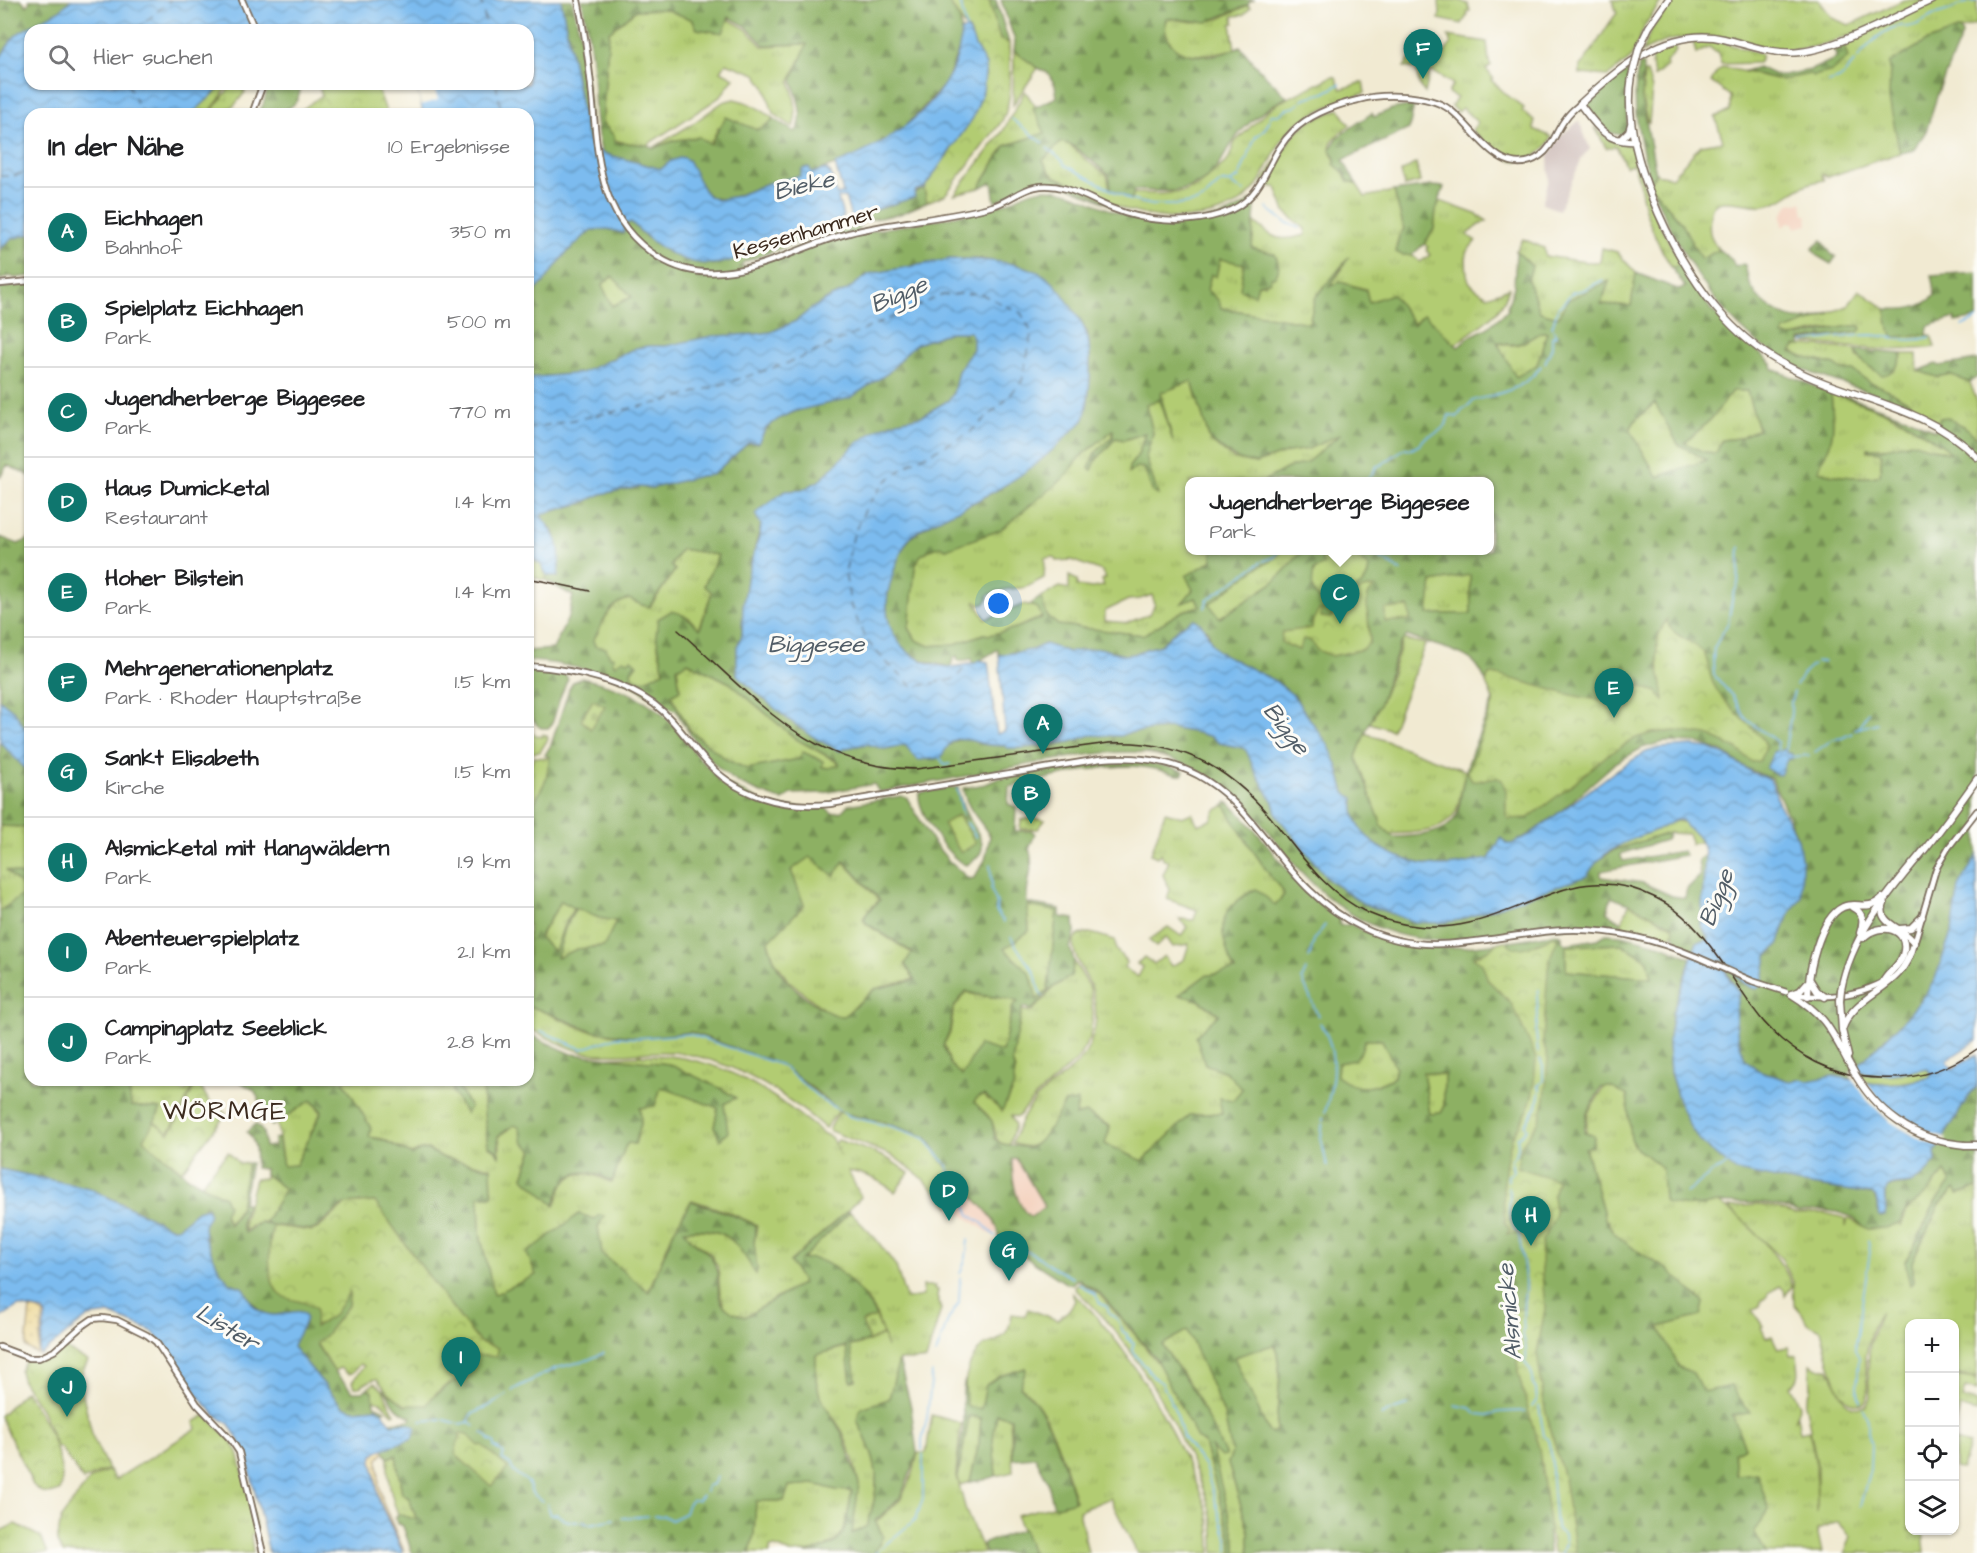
<!DOCTYPE html>
<html lang="de">
<head>
<meta charset="utf-8">
<style>
	:root { --surface:#fff; --page:#f2f2f2; --text:#202124; --muted:#757577; --line:#e0e0e0; --accent:#0f766e }
	body { margin:0; font-family:"Architects Daughter",sans-serif; background:var(--page); color:var(--text) }
	.controls { position:absolute; right:18px; bottom:18px; display:grid; overflow:hidden; border-radius:12px; box-shadow:0 2px 4px #0004 }
	.controls button { width:54px; height:54px; display:grid; place-items:center; padding:0; border:0; border-bottom:2px solid var(--line); background:var(--surface); color:var(--text); font:30px sans-serif }
	.you { position:absolute; left:999px; top:604px; width:21px; height:21px; margin:-15px; border:4px solid #fff; border-radius:50%; background:#1a73e8; box-shadow:0 0 0 9px #1a73e833 }
	.badge { display:grid; place-items:center; width:39px; height:39px; border-radius:50%; background:var(--accent); color:#fff; font-size:20px; font-weight:700 }
	.pin { position:absolute; translate:-50% -50px; filter:drop-shadow(0 2px 3px #0008) }
	.pin::after { content:''; position:absolute; top:32px; width:21px; height:18px; background:inherit; clip-path:polygon(0 0,100% 0,50% 100%) }
	.popup { position:absolute; left:1185px; top:477px; width:309px; height:78px; box-sizing:border-box; display:grid; place-content:center; border-radius:12px; background:var(--surface); filter:drop-shadow(0 2px 4px #0005); font-size:20px; white-space:nowrap; color:var(--muted) }
	.popup b { font-size:22px; color:var(--text) }
	.popup::after { content:''; position:absolute; left:50%; top:100%; margin-left:-12px; border:12px solid transparent; border-top-color:var(--surface) }
	.list { margin:0; padding:0; list-style:none }
	h2 { display:flex; justify-content:space-between; align-items:center; height:78px; margin:0; padding:0 24px; font-size:26px }
	h2 small { font-size:20px; font-weight:400; color:var(--muted) }
	.list li { display:grid; grid-template-columns:39px 1fr auto; gap:18px; align-items:center; box-sizing:border-box; height:90px; padding:0 24px; border-top:2px solid var(--line) }
	.list b { display:block; font-size:22px; white-space:nowrap }
	.list p { margin:0; font-size:20px; white-space:nowrap; color:var(--muted) }
	.list em { font-size:20px; font-style:normal; color:var(--muted) }
	.icon { flex:none; width:33px; height:33px; fill:none; stroke:currentColor; stroke-width:2; stroke-linecap:round; stroke-linejoin:round }
	.map { position:relative; flex:none; width:1977px; height:1553px; overflow:hidden }
	.search { position:absolute; background:var(--surface); box-shadow:0 2px 4px #0004; left:24px; top:24px; width:510px; height:66px; display:flex; align-items:center; gap:15px; box-sizing:border-box; padding:0 21px; border-radius:18px; color:var(--muted); font-size:22px }
	.panel { position:absolute; background:var(--surface); box-shadow:0 2px 4px #0004; left:24px; top:108px; width:510px; height:978px; border-radius:18px }
	.map>svg:first-child { display:block }
	.built { fill:#f4d3c0 }
	.industrial { fill:#d0c0bc }
	.grass { fill:url(#grass-tufts); stroke:#767b48; stroke-width:1.5; fill-rule:evenodd }
	.forest { fill:url(#forest-firs); stroke:#646d41; stroke-width:1.5; fill-rule:evenodd }
	.sand { fill:url(#sand-dots); stroke:#94825e; stroke-width:1.5 }
	.cemetery { fill:url(#cemetery-stones); stroke:#767b48; stroke-width:1.5 }
	.park { fill:url(#park-crowns); stroke:#767b48; stroke-width:1.5 }
	.pitch { fill:#b2cc72; stroke:#767b48; stroke-width:1.5 }
	.water { fill:url(#water-waves); stroke:#5b7286; stroke-width:1.5 }
	.pier { fill:#f1ead2 }
	.lines { fill:none; stroke-linecap:round; stroke-linejoin:round }
	.stream { stroke:#7bbbef; stroke-width:1.5 }
	.ferry { stroke:#515d67; stroke-width:1.5; stroke-dasharray:8 6; stroke-linecap:butt }
	.secondary-casing { stroke:#7b6d5d; stroke-width:8 }
	.primary-casing { stroke:#7b6d5d; stroke-width:9 }
	.secondary { stroke:#fff; stroke-width:4.5 }
	.primary { stroke:#fff; stroke-width:6 }
	.rail { stroke:#3b2a1e; stroke-width:1.5 }
	.secondary-bridge-casing { stroke:#7b6d5d; stroke-width:8; stroke-linecap:butt }
	.primary-bridge-casing { stroke:#7b6d5d; stroke-width:9; stroke-linecap:butt }
	.secondary-bridge { stroke:#fff; stroke-width:4.5 }
	.primary-bridge { stroke:#fff; stroke-width:6 }
	.labels { text-anchor:middle; dominant-baseline:central; stroke-width:6; stroke-linejoin:round; paint-order:stroke }
	.street-label { font-size:22px; fill:#3b2a1e; stroke:#fdfcf7 }
	.water-label { font-size:24px; font-style:italic; fill:#515d67; stroke:#fdfcf7 }
	.quarter-label { font-size:26px; letter-spacing:1.5px; fill:#3b2a1e; stroke:#fdfcf7 }
</style>
</head>
<body>
<div class="map">
<svg width="1977" height="1553" viewBox="0 0 1977 1553">
	<defs>
		<pattern id="grass-tufts" width="24" height="20" patternUnits="userSpaceOnUse" patternTransform="scale(1.5)"><rect width="24" height="20" fill="#b2cc72"/><path d="M3 7l-1-3M5 7V3M7 7l1-3M15 17l-1-3M17 17v-4M19 17l1-3" fill="none" stroke="#9aaf62"/></pattern>
		<pattern id="forest-firs" width="22" height="20" patternUnits="userSpaceOnUse" patternTransform="scale(1.5)"><rect width="22" height="20" fill="#8db064"/><path d="M5 1l3.5 6h-7zM16 11l3.5 6h-7z" fill="#748f52"/></pattern>
		<pattern id="sand-dots" width="8" height="8" patternUnits="userSpaceOnUse" patternTransform="scale(1.5)"><rect width="8" height="8" fill="#eeda9e"/><path d="M2 2h.1M6 6h.1" fill="none" stroke="#cdbb88" stroke-width="1.8" stroke-linecap="round"/></pattern>
		<pattern id="cemetery-stones" width="16" height="16" patternUnits="userSpaceOnUse" patternTransform="scale(1.5)"><rect width="16" height="16" fill="#b2cc72"/><path d="M2 7V4a2 2 0 0 1 4 0v3zM10 15v-3a2 2 0 0 1 4 0v3z" fill="#9aaf62"/></pattern>
		<pattern id="park-crowns" width="20" height="18" patternUnits="userSpaceOnUse" patternTransform="scale(1.5)"><rect width="20" height="18" fill="#b2cc72"/><path d="M2 6a3 3 0 1 1 6 0M12 15a3 3 0 1 1 6 0" fill="none" stroke="#9aaf62"/></pattern>
		<pattern id="water-waves" width="16" height="10" patternUnits="userSpaceOnUse" patternTransform="scale(1.5)"><rect width="16" height="10" fill="#7bbbef"/><path d="M0 5q4-4 8 0t8 0" fill="none" stroke="#6698c1"/></pattern>
	</defs>
	<rect width="100%" height="100%" fill="#fdfcf7"/>
	<filter id="ink" filterUnits="userSpaceOnUse"><feTurbulence type="fractalNoise" baseFrequency=".0167" numOctaves="2"/><feDisplacementMap in="SourceGraphic" scale="12" xChannelSelector="R" yChannelSelector="G"/><feConvolveMatrix kernelMatrix="1 2 1 2 8 2 1 2 1" color-interpolation-filters="sRGB"/></filter>
	<filter id="wash" filterUnits="userSpaceOnUse"><feTurbulence type="fractalNoise" baseFrequency=".008" numOctaves="4" result="noise"/><feDisplacementMap in="SourceGraphic" scale="24" xChannelSelector="R" yChannelSelector="G"/><feGaussianBlur stdDeviation="1.35" result="paint"/><feColorMatrix in="noise" values="0 0 0 0 0 0 0 0 0 0 0 0 0 0 0 0 0 1.4 0 .05"/><feComposite in="paint" operator="in"/></filter>
	<g filter="url(#wash)">
		<rect width="100%" height="100%" fill="#f1ead2"/>
		<!-- built -->
		<path class="built" d="M1802,202L1804,215H1807L1808,225L1795,228L1794,223L1790,222L1786,223V226H1783L1782,215L1789,204Z
			M1016,1158L1045,1208L1030,1217L1026,1214L1016,1195L1012,1177V1159Z
			M964,1193L967,1197L970,1194L989,1214L996,1225L997,1232L993,1236L950,1206Z"/>
		<!-- industrial -->
		<path class="industrial" d="M1579,121L1590,149L1583,156L1559,210L1542,204L1549,179L1548,157L1562,134Z"/>
		<!-- grass -->
		<path class="grass" d="M1443,0H1458L1468,4L1470,11L1467,12L1468,14L1462,24L1439,19L1440,13L1439,1Z
			M1612,0H1662L1645,25L1631,58L1608,76L1580,74V66C1595,50 1603,30 1617,13Z
			M1672,0H1819L1832,18L1849,25L1904,0H1927C1887,19 1834,48 1789,50C1767,51 1747,42 1726,38C1719,36 1711,37 1703,37C1679,37 1663,40 1642,52L1651,30Z
			M1939,0H1977V24L1925,42L1898,142L1900,153L1828,177L1823,174L1822,176L1824,180C1816,182 1808,183 1801,187C1787,195 1783,201 1765,205C1748,209 1712,189 1710,216C1708,234 1710,236 1719,250L1701,260L1682,224L1651,186L1650,181L1656,174L1672,177L1701,145L1723,141L1715,117L1730,111V96L1711,82L1716,73L1723,67L1781,80L1809,74L1848,58L1843,44Z
			M1248,5L1250,8L1244,15L1233,16L1234,23L1231,24L1235,49C1214,53 1189,61 1172,46L1165,30L1166,18L1193,22L1219,19Z
			M665,9L693,20L697,29L723,32L728,19L746,29L762,46L808,44L790,81C794,97 799,111 793,127L773,113L765,87L756,74L726,63L721,71L734,78L720,97L647,145L626,143L614,140V136L602,122L609,32L636,10Z
			M1448,36L1487,42L1489,62L1491,65L1486,69L1493,78L1491,80L1507,95L1524,108L1522,111L1534,120V129L1552,137C1542,157 1522,168 1500,155C1489,149 1481,139 1472,130L1478,123L1462,108L1457,112L1451,106L1457,98L1448,93L1453,84L1422,66L1435,50L1443,55L1451,44Z
			M1693,40L1721,42L1759,53L1761,55V59L1758,63L1721,64L1718,54L1709,47L1696,54Z
			M1673,44L1676,51L1666,62L1667,66L1654,77L1651,56L1653,52Z
			M1014,51L1038,68L1013,105Z
			M1333,76L1336,77L1341,89L1363,82L1365,93C1343,100 1317,109 1298,123C1276,139 1271,167 1255,188C1223,230 1143,223 1102,199C1095,195 1087,189 1078,186C1070,182 1056,180 1050,172C1047,169 1045,164 1043,160L1061,142L1070,145L1089,162L1107,175L1110,189L1131,199L1134,193L1160,194L1184,192L1200,185L1228,160L1235,142L1265,113L1278,103Z
			M224,84H228L221,97L208,114L202,110L199,114H192Z
			M233,84H243L244,85L242,89L245,92L234,106L219,113L213,109Z
			M1025,91L1036,107L1033,108L1046,133L1005,146L979,188L955,194L1003,131Z
			M734,99C750,102 760,109 773,118C763,136 735,129 718,128L710,145L676,140L653,148L692,124L723,102Z
			M1339,109L1350,125C1316,149 1333,152 1348,181L1356,183L1365,197L1394,191L1404,229L1399,236L1396,247L1402,255H1412L1420,262L1430,255L1426,249L1428,247L1424,244L1434,229L1436,210L1440,201L1478,215L1487,221L1476,227L1467,235L1476,241L1466,252C1467,278 1463,283 1488,296L1509,288C1502,317 1476,326 1455,345L1424,314L1414,324L1368,302L1366,289L1340,282L1328,288L1343,268L1315,298L1309,323L1221,308L1207,290L1211,274L1216,276L1220,258L1244,264L1254,295L1258,284H1265L1271,277L1252,249L1254,221C1274,240 1279,242 1306,235L1305,229L1285,212L1276,187L1263,186L1264,179L1296,132L1308,122Z
			M1595,127L1607,138L1615,142L1628,145L1632,148L1643,182L1658,221L1681,264L1672,268C1661,250 1651,230 1645,209C1641,193 1640,178 1633,164L1626,166L1616,146L1606,148Z
			M1523,239L1544,248L1545,256L1586,262H1600L1602,248L1617,252L1636,273L1631,306L1601,304L1609,282L1558,317L1540,312L1528,280L1532,266L1516,251Z
			M613,276L632,297L612,306L602,285Z
			M1859,290L1886,309L1888,326L1894,336L1931,335L1935,347C1890,354 1845,346 1801,342L1800,341L1858,332L1860,326H1856L1828,329L1792,337L1782,336L1784,331L1850,305V302Z
			M1541,332H1547L1537,365L1516,378L1497,342C1517,350 1524,342 1541,332Z
			M1807,345L1856,350L1857,356L1875,371H1894L1903,354H1917L1918,371L1937,377L1950,374L1970,383L1977,401V438L1940,418L1938,422L1922,415L1911,403L1884,388L1871,383L1853,371L1841,370L1835,365L1802,357L1790,351L1796,346Z
			M1192,381L1210,441L1234,459L1256,463L1288,452L1308,449L1343,432L1306,464L1288,468L1264,481L1190,482V550L1212,551V561L1187,576L1193,590L1183,602L1196,598L1200,606L1181,612L1143,635L1058,625L1047,616L1041,597L1060,587L1069,589V576L1077,580V586L1092,588L1104,586L1102,580L1106,578L1102,571L1071,560L1056,561L1054,557L1045,558L1044,578C1037,581 1028,588 1021,588C1010,589 997,590 987,596L988,599L984,604L980,605L976,601L975,602L986,619L1025,604L1038,608L1043,617L1016,628L990,635L984,634L955,644L929,646L916,640L909,628L915,567L920,556L929,550L941,546L947,549L1065,477L1081,456L1113,430V437L1094,454L1092,470L1096,460L1116,438L1124,440L1146,433L1138,455L1129,467L1130,472L1136,467L1145,468L1153,493L1146,456L1153,433L1145,404L1159,399L1168,427L1160,393ZM1152,595L1155,604L1150,614L1127,623L1105,621V611L1128,600L1140,599Z
			M1733,390L1747,391L1758,429L1739,438L1722,440L1717,453L1703,452L1684,443L1711,419Z
			M1831,393C1869,404 1897,416 1930,437C1938,442 1947,446 1952,454L1932,448H1868V451L1880,452L1882,455L1880,475C1867,480 1831,476 1818,471C1820,460 1827,453 1830,443C1835,428 1832,409 1831,393Z
			M1655,403L1678,444L1708,460L1657,477L1630,429L1637,418Z
			M681,549L719,555L704,585L712,592L699,629L688,617L663,616L658,619V647L664,672L643,681L632,677L630,672L637,664L628,661L615,665L606,651L595,646L593,640C605,624 605,605 629,599L642,605L650,607L675,570L671,566Z
			M1282,551H1303L1273,583L1219,618L1209,604L1258,567L1271,561Z
			M1333,551H1349L1369,567C1368,590 1341,600 1322,603L1312,594L1311,582L1314,570L1321,557Z
			M1470,574L1471,614H1427L1432,582Z
			M1403,639L1425,644L1392,730L1370,723C1385,696 1394,668 1403,639Z
			M687,662L730,683L796,739L839,763V765L829,768L822,767L799,759L747,769L727,760L690,730L671,695L680,689L677,668Z
			M528,732L542,737L543,734L547,736L548,739L540,752L528,753Z
			M1365,733L1466,771C1461,783 1461,797 1457,808C1448,834 1412,833 1390,834L1382,826L1356,757Z
			M534,757L550,758L546,780L528,815V763H531Z
			M1225,805C1238,831 1255,853 1271,877C1276,883 1283,887 1284,895L1275,905L1235,970L1205,976L1179,995L1198,1000L1219,1015L1196,1036L1205,1064L1226,1072L1243,1089L1223,1113L1190,1115L1143,1161L1104,1144L1110,1126L1086,1113L1075,1116L1078,1102L1065,1103C1057,1116 1047,1141 1031,1146C1025,1148 1018,1145 1012,1143C1018,1127 1024,1113 1036,1099C1060,1074 1089,1067 1095,1026C1097,1014 1095,1001 1092,989C1088,976 1055,935 1088,933C1097,933 1106,939 1115,940L1116,950L1127,962L1124,968L1138,977L1143,967L1137,964L1144,957L1154,964L1164,956L1171,966L1184,960L1189,944L1173,947L1166,937L1156,947L1149,940L1168,927L1181,936L1187,927L1179,919L1194,920L1197,910L1167,899L1170,890L1163,875L1169,861L1164,860L1161,853L1157,857L1151,854L1165,812L1182,817L1192,813L1198,825L1211,820L1216,810Z
			M1676,821L1684,822L1686,827L1693,829L1701,842L1691,844V841L1688,834L1669,833L1614,850L1623,842Z
			M0,826L26,827L30,830V878L8,871L27,892L0,911Z
			M809,856L843,861L879,900L867,912L863,919L866,924L912,953L905,964L914,979L874,989L844,1016H837L827,1012L787,979L774,959L768,941L804,905L791,871Z
			M561,901L574,907L563,928L555,952L539,938Z
			M1027,906L1057,911L1048,989L1037,1001L1004,949L1029,931Z
			M576,908L599,918L616,921L605,946H595L556,959L565,928Z
			M1622,944L1648,960L1653,978L1566,971V946Z
			M1074,961L1090,988L1093,1014L1090,1038L1077,1060L1036,1096L1018,1117L1011,1116L1015,1125L1009,1145C991,1144 998,1131 991,1120C987,1113 979,1108 974,1102L978,1096H984L1002,1111L1013,1088L1015,1071L1012,1061L1022,1009L1025,1011H1032L1045,998L1051,989L1071,976Z
			M966,992C983,999 1001,995 1018,1002L1013,1006L1002,1053L961,1076L950,1064L944,1044L950,1033L954,1008Z
			M528,1008H535L586,1030L608,1034L640,1038L691,1032L781,1065L839,1111L825,1128C784,1093 735,1061 680,1053C649,1049 617,1058 588,1053C567,1049 547,1037 528,1028Z
			M1365,1040H1382L1396,1068L1394,1077C1373,1089 1357,1092 1337,1076L1338,1063C1352,1062 1360,1052 1365,1040Z
			M653,1055C724,1057 770,1092 824,1134L831,1137L840,1156L835,1144L838,1140L873,1152L890,1160L909,1173L895,1192C881,1181 866,1173 848,1171L861,1197L849,1209L790,1262L803,1283L745,1317L730,1312L724,1305L720,1295L718,1267L710,1253L691,1239L683,1230C728,1228 733,1237 756,1273L757,1269L754,1244L757,1225L728,1212L692,1200L674,1230L648,1292L602,1254L598,1226L595,1219L579,1214L536,1275L494,1295L480,1234L479,1196H492L491,1167L444,1158L428,1149L420,1150L411,1154L383,1139L369,1137L370,1128L343,1080H452L453,1093L466,1113L470,1107L460,1090L458,1080H484L483,1103L488,1146L495,1149L499,1156L500,1147L499,1136L514,1125L520,1127L523,1142L533,1149L523,1177L555,1206C558,1199 560,1190 564,1183C577,1167 598,1175 612,1183L625,1147L628,1143L635,1144L641,1124L640,1107L661,1086L718,1108L714,1127L727,1132L724,1104L669,1064L602,1058Z
			M1927,1068L1931,1075L1928,1078C1908,1082 1886,1086 1865,1082L1860,1072L1884,1074Z
			M1423,1072L1444,1075V1107L1441,1113L1430,1114Z
			M128,1080H164V1083L186,1092L190,1080L195,1082L178,1118L168,1133L154,1122L161,1109L131,1106Z
			M1605,1086L1614,1087L1617,1091L1627,1095L1633,1144L1637,1149L1657,1163L1663,1172L1704,1206L1717,1203C1742,1212 1784,1261 1792,1286L1785,1296L1784,1290L1780,1286L1768,1293V1296L1761,1301L1760,1306L1752,1310L1763,1326L1761,1327L1766,1338L1772,1336L1778,1349L1788,1347L1790,1356L1797,1355C1798,1368 1803,1379 1790,1386L1800,1405L1794,1421L1797,1416L1800,1432L1809,1430L1816,1464L1817,1513V1464L1805,1403L1811,1389L1810,1364L1817,1368H1828L1845,1401C1851,1408 1859,1409 1867,1405L1870,1398L1868,1371L1870,1343L1881,1311C1871,1328 1865,1349 1866,1370C1866,1381 1870,1394 1865,1403C1835,1414 1827,1349 1821,1330L1807,1323L1802,1313L1794,1304L1793,1282L1782,1259L1729,1207L1758,1205L1774,1207L1794,1214L1825,1213L1845,1218V1227L1848,1218C1873,1232 1875,1231 1901,1222V1226L1907,1210L1929,1191L1945,1171L1951,1182L1936,1201L1913,1249L1905,1261L1914,1282L1912,1262L1940,1204L1955,1189L1959,1194L1977,1188V1378L1955,1374L1954,1324H1910V1530L1923,1531L1925,1553H1845L1851,1536L1838,1522L1817,1530L1822,1553H1766L1754,1531L1757,1473L1736,1476L1734,1453L1745,1447L1731,1415L1749,1413L1731,1386L1703,1392L1693,1373L1679,1367L1659,1327L1701,1316L1704,1303C1693,1293 1681,1281 1669,1272C1652,1259 1612,1241 1608,1221L1606,1222L1585,1147L1593,1146L1594,1137L1586,1133L1588,1113Z
			M311,1100L321,1112L296,1165L283,1167L277,1123Z
			M840,1111L881,1121L926,1137L964,1193L950,1206L920,1176L893,1156L830,1131L829,1129Z
			M228,1152L240,1164L248,1163L240,1208L228,1224L224,1214V1197L201,1184Z
			M265,1174L285,1189L265,1222C257,1221 251,1226 245,1231L243,1223L255,1179L265,1178Z
			M850,1212L876,1239L896,1266L906,1299L923,1296L922,1286H935L934,1289L938,1290L937,1297L941,1309L926,1360H899L889,1399L861,1408L857,1420C878,1464 883,1479 867,1527L851,1534L859,1484L853,1459L843,1432L820,1397L816,1380V1355L846,1347L852,1381L856,1380L850,1346L857,1345L883,1335L887,1348L877,1316L865,1296L800,1260Z
			M1080,1282L1099,1294L1137,1337L1160,1366L1197,1438L1204,1443L1232,1542V1553H1214C1217,1515 1201,1482 1185,1448C1159,1391 1124,1332 1076,1290L1075,1286Z
			M1072,1293C1087,1304 1098,1318 1109,1332C1140,1370 1162,1410 1182,1453C1191,1471 1200,1489 1206,1508C1210,1523 1211,1538 1211,1553H1137L1110,1498L1079,1511L1088,1553H1032L1016,1515L1076,1500C1063,1465 1052,1409 1020,1386L1026,1370L1025,1368L981,1409L970,1407L966,1404C962,1386 967,1360 982,1347C986,1344 991,1343 996,1341C1007,1336 1010,1326 1012,1314L1025,1316L1028,1309L1057,1320L1069,1310L1075,1301Z
			M1187,1330L1224,1414L1232,1453L1228,1463L1249,1532V1553H1236V1542L1210,1446L1225,1455L1193,1390L1162,1345Z
			M1275,1343L1280,1375L1276,1430L1272,1433L1268,1431L1233,1357Z
			M1954,1376L1977,1379V1391L1965,1388L1962,1398L1977,1402V1412L1960,1408L1955,1427Z
			M374,1383C387,1388 386,1404 395,1413L393,1414L381,1402L373,1400V1392L368,1388Z
			M997,1414L1010,1418L1013,1472L996,1476L993,1439Z
			M206,1415L232,1442L238,1452L257,1530L251,1535L253,1553H63L57,1543L61,1518L90,1479L109,1470L115,1480L197,1428L194,1422Z
			M932,1415L961,1423L956,1473L966,1511L984,1553H874L883,1536L876,1522L901,1499L913,1473L918,1453H926Z
			M969,1416L981,1418L979,1443L970,1482L960,1485L958,1477Z
			M1955,1441L1969,1445L1962,1469L1955,1468Z
			M396,1456L402,1494L409,1498L417,1521L398,1514C390,1495 387,1478 388,1458Z
			M814,1484L836,1490L852,1491C846,1519 849,1543 816,1550C808,1552 801,1553 792,1553C784,1552 778,1545 770,1547V1553H750L754,1534L756,1501H784L789,1486Z
			M15,1524L41,1537L48,1553H0V1531Z"/>
		<!-- forest -->
		<path class="forest" d="M0,0H22L27,6L30,2L29,0H71L60,10L20,32L13,38L0,58Z
			M561,0H572L580,34L589,102L591,145L586,133Z
			M582,0H948L960,20L961,31V43L946,83L903,129L857,157L812,173L808,167L802,169L800,176C789,179 778,180 768,183C753,188 723,206 710,196C699,190 694,171 688,160L671,161L661,169L602,153C593,123 595,91 592,60C590,40 586,20 582,0ZM665,9L693,20L697,29L723,33L729,17L746,26L764,45L807,44L792,80C796,94 807,120 795,132L773,118L770,123L757,130L726,117L710,145L699,137L676,140L654,148L647,145L615,142L614,136L602,122L609,32L636,10Z
			M989,0H996L997,3L1009,43L1000,40Z
			M1001,0H1255L1250,1L1248,5L1207,22L1166,18C1158,62 1214,62 1240,46L1256,66L1287,97C1271,105 1254,118 1242,130C1220,155 1221,180 1181,190C1166,193 1150,190 1135,190L1131,200L1110,189L1109,175L1072,145L1061,142L1043,160L1050,173L1055,177L1080,187L1118,208L1072,188L1040,182L1025,187L995,202L992,182L979,188L1005,146L1045,133L1033,108L1057,97L1055,85L1048,73L1038,68L1014,51L1015,41Z
			M1960,29L1962,35L1940,87L1926,131L1914,150L1900,153L1889,99L1890,63L1925,42Z
			M1843,44L1848,58L1832,71L1814,76L1809,74L1781,80L1745,71L1758,67L1778,76L1811,70L1837,58L1833,49Z
			M1643,64L1642,99L1656,174L1650,181C1641,144 1629,103 1639,65Z
			M1628,69L1627,130L1622,134C1604,137 1595,118 1587,104Z
			M269,84H300C302,110 279,114 258,114L263,105Z
			M1414,105L1409,129L1343,160L1356,183L1348,181L1343,172L1334,164L1336,161L1330,149L1338,137L1372,113L1374,117L1392,109Z
			M1432,186L1444,187L1436,210L1434,229L1424,244L1412,255H1402L1396,252L1399,236L1404,229L1394,191Z
			M1651,186L1682,224L1701,259L1719,250L1732,260L1735,267L1743,264L1745,265C1747,273 1748,282 1752,288C1762,306 1786,322 1808,319C1815,319 1823,315 1831,314L1784,331L1783,336C1809,339 1834,325 1860,326L1861,329L1858,332L1800,340L1802,346H1796L1791,352L1802,357L1835,365L1841,370L1853,371L1871,383L1884,388L1911,403L1916,410C1879,392 1837,384 1799,368C1727,336 1680,255 1651,186Z
			M924,188L927,202L900,214L864,221L858,228L859,233C907,224 957,218 1003,204C1018,199 1029,189 1046,189C1073,189 1098,207 1124,215C1163,228 1218,226 1251,200L1255,207L1252,248L1275,254C1279,263 1281,269 1274,277H1271L1269,282L1258,284L1255,295L1240,289L1244,264L1220,259L1216,277L1211,274L1207,290L1219,301L1221,308L1309,323L1315,298L1349,257L1329,287L1340,282L1366,290L1369,302L1392,294L1414,324L1424,314L1458,347L1471,336L1487,328L1509,309L1507,307L1514,287L1516,251L1532,266L1528,280L1540,312L1558,317L1567,300L1609,281L1601,304L1631,306L1636,273L1680,290L1685,287L1672,268L1681,264L1711,310L1772,364L1773,369L1831,393C1832,409 1835,428 1830,444C1827,453 1820,460 1819,471C1831,476 1868,480 1880,475L1882,455L1880,452L1868,450V448L1881,449L1911,442L1952,454L1945,447L1897,416L1841,396L1840,394L1912,419L1935,431L1940,418L1946,417C1958,423 1968,428 1977,438V855L1959,887L1952,931L1935,979L1926,994L1905,1019L1855,1069L1848,1071L1852,1079L1846,1078L1807,1081L1801,1079L1791,1082L1758,1070L1745,1059L1738,1039L1735,1011L1739,993L1721,961L1723,959C1737,971 1735,982 1756,989L1763,979L1767,956L1778,945L1788,916L1801,897L1798,839L1772,779L1746,768L1723,752L1699,743L1664,742L1642,748L1615,763L1561,811L1528,835L1512,844H1507L1501,839L1489,859C1474,861 1458,866 1443,866C1407,866 1348,843 1354,799L1345,793L1337,765L1329,747L1293,695L1275,681L1219,652L1212,646L1208,630L1181,626L1161,645L1146,649L1134,654L1124,655L1100,648L1069,652L1045,644L1032,650L999,655L998,649L976,663H972V659L958,661L957,656L954,658L950,667C920,661 893,653 888,618C884,593 893,561 908,541C920,525 961,509 979,500C1012,483 1040,463 1066,436C1072,431 1078,426 1082,420C1092,406 1091,348 1087,331L1028,269L982,259H951L869,274L846,291L831,297L812,308L796,321L771,332L666,346H649L636,348L581,373L528,378V299L544,282L565,254L591,230L608,229L623,233L628,222H631L646,237L669,253L760,246L758,242L842,221L848,226L856,222L861,214L889,206ZM822,233L830,235L766,260L739,268L744,262ZM612,276L632,297L612,306L602,285ZM1541,332H1547L1537,365L1516,377L1497,342C1518,348 1524,342 1541,332ZM1192,381L1210,441L1239,460L1256,463L1288,452L1308,449L1341,434L1306,463L1288,468L1264,481L1490,482V550L1349,551L1369,567C1368,589 1350,589 1337,602L1345,601L1363,589L1368,595L1367,604L1370,642L1363,649L1332,656L1307,639H1303L1299,650L1281,641L1312,628L1313,620L1321,617L1330,618L1334,615L1330,602L1322,603C1311,592 1311,585 1314,570L1323,565L1321,557L1333,551H1303L1273,583L1220,618L1209,604L1258,567L1271,561L1282,551H1212V561L1186,576L1193,590L1182,603L1196,598L1200,606L1181,612L1143,635L1058,625L1047,616L1041,597L1029,605L1038,608L1042,618L1016,628L990,635L984,634L955,644L929,646L916,640L909,628L915,567L920,556L929,550L941,546L946,549L1000,530L1065,477L1081,456L1113,430V437L1094,454L1089,469L1092,470L1096,460L1116,438L1124,440L1145,433L1138,455L1129,467V473L1136,467L1144,468L1153,493L1158,495L1146,457L1153,433L1146,404L1159,400L1173,441L1160,393ZM1733,391H1747L1758,429L1739,438L1722,440L1716,453L1703,452L1685,443L1711,419ZM1655,403L1678,444L1707,460L1657,477L1630,429L1637,418ZM1470,575L1471,614H1428L1432,582ZM1407,636C1427,644 1451,647 1470,659C1480,665 1489,688 1493,700C1482,728 1467,758 1462,788C1460,799 1460,815 1451,823C1440,835 1409,837 1393,837L1382,826L1356,757L1368,726L1379,706L1400,644Z
			M30,234V276L15,278L10,276L0,280V249L11,239Z
			M1822,240L1831,254L1836,257L1831,264L1819,257L1812,249Z
			M1977,272V318L1956,322L1955,318L1928,326L1927,335L1894,337C1887,328 1887,319 1886,309C1904,310 1923,309 1935,295L1931,275Z
			M30,284V476L7,465L0,478V288Z
			M950,332H970L973,338V349L958,371L953,394L949,400L922,416L898,421L880,428L856,444L819,481L802,490L785,491L761,525L748,574L743,606L742,635L737,647V674C771,705 798,731 840,751L845,748L867,744L884,749L905,745L948,744L960,739L966,738L979,743L1005,746L1008,748H1023L1070,742L1091,735L1120,736L1127,733L1170,728L1198,733L1212,737L1219,743L1244,748L1248,752L1254,769L1273,802L1277,817L1460,920L1587,876L1595,862L1614,850L1669,833L1666,840L1620,854L1623,861L1683,851L1685,855L1601,871V877L1643,883L1672,896L1685,898L1687,889L1700,876L1698,860L1705,855L1701,925L1709,940L1697,942L1694,951L1681,946L1673,934L1674,932L1670,924L1629,904L1611,897L1607,913L1622,922L1623,929L1613,923L1611,926L1546,928L1503,934L1497,932L1467,937C1456,944 1435,940 1422,939C1365,932 1322,899 1287,855C1267,830 1247,801 1219,783C1196,767 1164,753 1135,752C1101,751 1068,758 1036,763C983,772 932,783 879,792L874,784L823,793L791,794L783,800L778,799C765,794 751,790 739,783C715,770 687,734 676,710C666,710 638,686 624,681C603,672 551,661 528,661V651L553,649L569,616L573,596L545,580L547,575L558,577L554,532L541,516L543,514L582,503L601,494L638,487L653,488L700,475H712L749,442L758,443L766,428L780,418L888,373L910,349L917,344ZM681,549L718,555L704,586L712,592L700,629C690,620 684,613 671,611L658,619L656,635L664,671L643,681L632,677L631,672L637,664L631,659L628,661L623,659L615,665L612,661L614,658L613,656L610,657L606,648L595,646L593,640C605,623 605,605 629,599L642,605L649,607L675,570L671,566ZM688,662L730,683L796,739L839,762V765L829,768L822,767L823,761L803,752L799,759L747,769L727,760L689,730L671,695L680,690L677,668Z
			M1856,350L1903,354C1899,364 1894,374 1882,375C1873,369 1858,361 1856,350Z
			M1977,360V377L1970,383L1950,374L1937,377L1918,371L1936,364L1940,366Z
			M0,537L18,544L28,540L30,537V736L14,711L0,700Z
			M528,669L565,674L568,679L561,695L552,724L548,728H541L537,725L528,711Z
			M581,678C617,686 651,698 675,727C683,737 690,747 698,757C705,765 715,772 719,782C728,783 748,795 759,800V804L762,806L767,804L785,807L826,808L832,813L841,812L848,805L901,796L907,798L933,842L949,861L969,879L974,878L985,860L990,836C979,819 966,808 963,788L986,784L1000,778C1061,768 1123,751 1184,771L1182,775H1177C1168,773 1159,769 1150,768C1110,760 1049,779 1009,787L1008,804L1016,807L1015,831H1032L1035,834L1029,849C1036,865 1025,885 1027,903L1060,909V917L1074,919L1075,933L1070,948L1074,961L1071,976L1050,989L1039,1003L1031,1010L1024,1007L1022,1009L1012,1061L1015,1071L1013,1088L1002,1111L985,1095L978,1097L974,1102L992,1121L995,1139L1002,1144L1029,1148L1035,1145L1045,1135L1065,1103L1078,1101L1075,1116L1086,1113L1110,1127L1105,1144L1143,1161L1190,1115L1222,1113L1219,1098L1233,1100L1242,1089L1226,1072L1205,1064L1196,1036L1219,1014L1199,1000L1179,995L1205,976L1235,970C1230,963 1228,955 1226,947C1216,917 1230,902 1256,889L1275,905L1284,895C1283,887 1276,883 1271,877C1255,853 1238,831 1225,805L1227,802C1236,807 1241,815 1247,821C1278,854 1300,896 1340,918L1339,923L1341,926L1350,924C1419,963 1483,945 1557,933L1562,936V940L1566,944L1598,939L1606,934L1622,935L1662,945L1691,958L1673,1011L1668,1044L1670,1072L1680,1105L1689,1125L1698,1138L1710,1151L1797,1183L1872,1194C1879,1200 1875,1210 1881,1217L1885,1216V1190C1894,1182 1904,1187 1914,1182C1922,1178 1929,1168 1936,1161L1935,1152L1970,1094L1977,1086V1188L1958,1194L1955,1189L1940,1204L1912,1262L1914,1282L1910,1285L1905,1261L1913,1249L1936,1201L1951,1182L1945,1172L1929,1191L1907,1210L1908,1204L1901,1222L1886,1228L1868,1229L1850,1216L1836,1212L1822,1210L1798,1212L1775,1205L1761,1203H1717L1704,1206H1689L1667,1203L1664,1200L1662,1169L1657,1163L1637,1149L1631,1139L1627,1095C1616,1092 1613,1084 1601,1088L1587,1113L1584,1132L1594,1136L1593,1146L1585,1148L1606,1222L1607,1221C1612,1239 1653,1260 1669,1271C1681,1281 1692,1293 1704,1303L1701,1316L1659,1327L1679,1367L1693,1373L1703,1392L1731,1386L1750,1413L1732,1415L1745,1447L1734,1453L1736,1475L1757,1473L1769,1510L1754,1531L1766,1553H1572V1529L1548,1533L1549,1553H1249V1532L1228,1463L1232,1453L1224,1414L1187,1330L1162,1345L1193,1390L1226,1456L1221,1457L1211,1447L1236,1542V1553H1232V1542L1204,1443L1197,1438L1155,1357L1100,1293L1077,1279L1072,1284H1067L999,1240C1000,1220 982,1208 971,1194L967,1197L926,1137L881,1121L841,1113L815,1090L781,1065L691,1032L640,1038L593,1031L535,1008L528,1007V815L546,780L550,757L545,755L551,745L569,689L573,682ZM810,857L834,876L844,861L880,900L868,912L864,919L866,923L912,952L905,964L915,980L875,989L844,1016C827,1017 791,988 781,973C775,964 771,953 768,942L804,905L791,870ZM561,901L574,908L563,928L555,952L539,937ZM1027,906L1057,911L1048,989L1037,1000L1030,973L1004,949L1029,931ZM576,908L599,918L616,921L604,946L577,949L557,958L565,928ZM1622,944L1648,960L1652,978L1566,971V946ZM966,991C982,999 1001,994 1018,1002L1013,1006L1002,1052L979,1045L962,1076L950,1064L943,1045L949,1033L953,1008ZM1365,1040H1382L1396,1068L1394,1077C1373,1089 1357,1092 1337,1076L1338,1063L1355,1060L1361,1051ZM1423,1072L1444,1075V1107L1441,1113L1430,1114ZM1016,1158L1045,1207L1031,1217C1015,1207 1012,1176 1012,1159ZM1276,1344L1280,1375L1276,1430L1272,1433L1268,1431L1234,1357Z
			M0,742L30,774V830L26,827L0,826Z
			M958,787C959,797 962,805 967,814C977,834 996,850 966,865C949,860 917,812 919,794L923,792Z
			M6,870L30,878V1080H128L131,1106L161,1109L144,1140L188,1177L224,1197L228,1205L224,1214L229,1225L239,1211L248,1163H251L243,1203H247C244,1214 238,1224 245,1233L260,1222L273,1226L269,1244L282,1296L310,1303L316,1309L350,1289L348,1306L326,1335L316,1344L334,1371L353,1392H362L368,1388L373,1392L374,1405L385,1410L382,1412L376,1408L354,1410L342,1406L293,1347L294,1340L305,1322L299,1312C266,1317 260,1318 244,1288L230,1283L220,1271L205,1239L204,1226L209,1214L197,1211L177,1228H172L89,1188L0,1169V911L27,892Z
			M528,1034L572,1054L669,1064L722,1089L736,1098L724,1104L728,1132L720,1140L714,1127L718,1108L661,1087L655,1106L640,1108L641,1124L635,1144L628,1143L625,1147L612,1182C598,1172 576,1166 564,1183C559,1189 557,1198 554,1205L523,1177L533,1150L523,1142L519,1127L514,1125L498,1136L499,1156L495,1149L488,1146L483,1103L484,1080H528Z
			M237,1080H276L279,1083L284,1080H343L371,1128L369,1137L383,1140L412,1155L421,1150H428L444,1158L491,1168L492,1196H479L480,1234L494,1295L536,1275L527,1253L579,1214L595,1219L599,1215L604,1216L598,1227L602,1254L649,1292L674,1231L691,1201L727,1213L756,1225L754,1242L757,1269L756,1274C735,1240 727,1225 684,1230C687,1234 689,1238 693,1241C699,1247 707,1250 711,1257C728,1284 703,1305 745,1317L803,1283L790,1262L849,1210L850,1212L801,1260C805,1259 810,1258 815,1259C839,1264 866,1296 876,1317L862,1322L869,1341L850,1346L856,1380L851,1381L846,1346L816,1355V1380L820,1397L842,1433L859,1484L852,1534L867,1526C883,1479 878,1463 857,1420L861,1408L889,1399L899,1360L911,1407L917,1453L916,1459L900,1498L875,1521L883,1536L874,1553H805C814,1550 825,1549 833,1544C848,1535 848,1507 852,1491L836,1490L814,1484L789,1486L784,1501H756L754,1534L750,1553H412L403,1526L397,1523L395,1518L398,1514L417,1520L409,1498L402,1494L396,1455L388,1458L382,1449L413,1438L404,1423L392,1424L390,1422L410,1420L412,1417C389,1407 397,1403 383,1389L405,1405L429,1400L454,1381L466,1377L465,1367L474,1355L497,1356L479,1342L443,1296L375,1202L344,1204L318,1227L312,1230L273,1225L265,1222L285,1189L265,1174V1169L255,1168C256,1153 257,1143 247,1132L256,1124L263,1132L265,1147L274,1146V1139L278,1138L283,1166L296,1165L322,1111L311,1100L272,1126L254,1090Z
			M452,1080H458L460,1090L470,1107L466,1114L453,1093Z
			M1025,1368L1026,1370L1020,1387C1050,1408 1064,1467 1075,1501L1054,1507L1047,1480L1035,1457L1013,1459L1011,1418L997,1414L993,1439L996,1476L984,1480L970,1482L979,1443L981,1418L969,1416L958,1477C956,1460 961,1445 963,1429C964,1412 960,1396 965,1380L966,1404L970,1407L981,1409L986,1385L998,1377Z
			M1023,1529L1032,1553H986L982,1544Z"/>
		<!-- sand -->
		<path class="sand" d="M30,1309L38,1310L44,1315L37,1354L26,1347Z
			M382,1449L384,1452L378,1459L379,1483L383,1503L404,1551L379,1501L372,1460L373,1455Z"/>
		<!-- cemetery -->
		<path class="cemetery" d="M593,700L605,706L591,729L581,720Z
			M876,1317L883,1335L869,1341L862,1322Z"/>
		<!-- park -->
		<path class="park" d="M948,0H989L1000,40L1009,43C1010,68 1014,98 1002,121L945,195L927,202L924,188L973,118L983,91L986,65L975,46L969,30L966,29Z
			M1411,58L1430,71L1425,93L1420,87L1416,69L1404,67Z
			M1644,72H1647L1652,89L1649,123L1647,121L1642,99Z
			M318,84H376L387,114H296L322,95Z
			M1416,163L1420,182L1404,186L1401,172Z
			M528,556L541,565L547,575L545,580L528,576Z
			M1375,587L1368,595L1367,604L1370,642L1363,649L1332,656L1317,650C1312,644 1313,639 1303,639L1299,650L1281,642L1282,632L1312,628L1313,620L1319,610H1321V617L1330,618L1334,615L1330,602L1345,601L1363,589Z
			M1667,620C1669,636 1695,641 1704,653C1708,658 1709,677 1714,685C1726,708 1749,722 1764,741L1766,747L1759,761L1752,762L1735,748L1707,735L1676,731L1652,733L1636,738L1606,756L1572,785L1528,818L1509,819L1506,816V791L1502,780C1493,773 1483,783 1472,781L1468,772L1494,701L1486,683L1488,676L1492,674C1531,682 1568,698 1609,701C1621,702 1634,698 1639,686L1657,692L1664,700C1662,672 1647,645 1667,620Z
			M1033,818L1045,820L1038,829H1020L1021,820Z
			M1553,936L1558,938L1551,955L1548,969L1543,1042L1548,1059L1545,1099L1539,1121L1521,1146L1517,1167L1557,1180L1553,1196L1555,1211L1554,1218L1542,1241L1541,1261L1545,1309L1537,1353L1545,1409L1564,1479L1576,1553H1553L1539,1449L1518,1373L1516,1338L1511,1310L1524,1309L1526,1280L1519,1232L1507,1234L1510,1230L1505,1223L1503,1191L1506,1162L1512,1137L1528,1110L1533,1092L1536,1060L1533,1050L1511,1003L1488,980L1482,963L1473,957L1488,950L1499,942L1505,941C1507,942 1512,947 1514,948C1524,950 1545,941 1553,936Z
			M196,1083L201,1088L209,1101L226,1114L182,1171L144,1140L154,1122L169,1133L179,1118Z
			M375,1202L443,1296L479,1342L498,1348L497,1357L474,1355L465,1367L466,1377C452,1381 433,1392 427,1405H405L386,1390L377,1379C368,1379 364,1389 354,1387L352,1382L364,1366L360,1364L352,1373L348,1374L340,1368L334,1371L316,1343L326,1335L348,1306L350,1291L334,1315L315,1327L316,1309C305,1299 290,1302 281,1295C265,1283 269,1243 273,1226L312,1231L319,1228L346,1204Z
			M62,1347L88,1361L79,1378L93,1438L108,1469L83,1480L60,1447H57L41,1409L23,1382L20,1371L26,1360C42,1364 51,1357 62,1347Z
			M25,1391C41,1413 71,1465 59,1491C48,1496 41,1494 33,1485L0,1416Z
			M460,1433L467,1434L479,1446L482,1445L508,1468L491,1486L455,1454Z"/>
		<!-- pitch -->
		<path class="pitch" d="M1409,607L1410,620L1385,622V609Z
			M958,815L976,843L961,853L943,824Z
			M1629,904L1673,926L1674,932L1670,938L1666,939L1623,929L1622,922Z"/>
		<!-- water -->
		<path class="water" d="M71,0H561L586,133L591,145L602,153L661,169L671,161L682,157L688,160L704,190L709,196L717,200L737,196L768,183L800,176L802,169L809,167L812,173L826,169L831,174L837,195L843,193L835,164C891,145 960,95 961,31L966,29L969,30L975,46L986,65L983,91L973,118L924,188L916,190L914,194L915,197L862,214L853,224L845,197L838,198L843,216L842,221L759,242L760,246C749,252 737,260 726,262C689,271 655,247 631,222L626,224L623,233L608,229L591,230L565,254L544,282L528,299V114H423L419,94L412,84H528V30H30V84H224L192,114H30V234L11,239L0,249V58L13,38L20,32L60,10Z
			M951,259C977,259 1017,261 1040,273C1056,281 1066,299 1076,314C1092,338 1089,345 1090,374C1090,382 1087,412 1084,419C1081,424 1072,430 1068,435C1038,466 1007,486 968,505C952,513 920,526 909,539C901,549 894,569 891,581C877,626 901,663 949,667C958,667 967,664 976,663L978,660L988,662L997,734L1005,731L999,655L1032,650L1045,644L1069,652L1100,648L1124,655L1134,654L1146,649L1161,645L1181,626L1194,619C1211,628 1206,641 1219,652L1275,681L1293,695L1329,746L1337,765L1345,793L1354,798C1348,843 1407,866 1443,866C1458,866 1474,861 1489,859L1501,838L1507,844H1512L1529,835L1618,769L1646,752L1660,748L1692,746L1709,748L1725,755L1753,773L1762,776L1770,780L1775,790L1777,800L1798,839L1802,863L1801,897L1788,916L1778,945L1767,956L1763,979L1758,988L1756,989C1735,982 1737,971 1723,959L1721,961L1727,975L1739,993L1735,1011L1738,1039L1745,1059L1758,1070L1791,1082L1801,1079L1807,1081L1833,1076L1874,1084L1903,1083L1928,1078L1931,1075L1927,1068C1904,1073 1878,1079 1855,1069L1905,1019L1926,994L1935,979L1952,931L1959,887L1977,855V1040L1947,1060L1952,1069L1977,1054V1086L1970,1094L1935,1152L1936,1161C1929,1169 1921,1180 1910,1183C1902,1185 1888,1182 1885,1192C1883,1200 1888,1208 1885,1216H1879L1876,1198L1872,1194L1797,1183L1737,1171L1710,1151L1698,1138L1689,1125L1680,1105L1670,1072L1668,1044L1673,1011L1697,942L1708,940L1709,938L1701,925L1705,855C1701,838 1700,836 1686,827L1682,820H1676C1646,839 1607,839 1587,876L1460,920L1438,923L1415,922L1364,904L1329,880L1277,816L1273,802L1254,769L1247,752L1244,748L1219,743L1212,737L1198,733L1170,728L1127,733L1120,736L1091,735L1070,742L1023,748H1007L1005,746C998,745 988,746 980,743C958,736 952,735 941,758L918,760L905,745L884,749L867,744L845,748L840,751C798,732 771,705 737,675V647L742,635L743,606L748,574L760,533L761,525L755,514L785,491L802,490L819,481L856,444L880,428L898,421L922,416L949,400L953,394L958,371L973,349V338L970,332H950L917,344L910,349L888,373L850,398L796,411L780,418L766,428L758,443L749,442L712,475L700,476L653,488L638,487L601,494L582,503L542,514L541,516C561,541 561,546 558,577L547,575L541,565L528,556V378L581,373L636,348L649,346H666L712,336L757,334L771,332L796,321L812,308L831,297L846,291L869,274Z
			M0,700L14,711L30,736V774L0,742Z
			M1783,749L1787,753L1792,754V758L1787,760L1780,775L1775,774L1766,768L1774,751L1779,752Z
			M0,1169L89,1188L172,1228H177L197,1211L207,1208L210,1214L204,1226L205,1239L220,1271L230,1283L244,1288C248,1296 252,1307 260,1311C263,1313 270,1315 274,1315C281,1316 302,1306 306,1316C308,1322 294,1338 293,1347L342,1406L354,1410L376,1408L381,1411L392,1424C400,1423 410,1421 416,1428L413,1438L376,1452L373,1455L372,1460L379,1501L403,1553H269L246,1453L229,1424L215,1415L200,1398L167,1347L152,1331L109,1314L88,1317L40,1355L39,1351L46,1316L43,1311L18,1306L0,1318Z"/>
		<!-- pier -->
		<path class="pier" d="M434,86L438,100L421,105L418,92L421,89Z
			M1850,1075L1863,1078L1882,1103L1900,1118L1922,1130L1947,1138L1942,1147L1921,1140L1889,1121L1867,1100Z"/>
		<g class="lines">
			<!-- stream -->
			<path class="stream" d="M960,0L966,29
				M1962,4L1977,1
				M1905,27C1916,27 1923,21 1932,16C1942,11 1950,12 1960,5
				M1858,58C1867,46 1886,25 1903,26
				M1845,73L1855,61
				M1828,82L1839,79L1844,75
				M1012,119L1043,143
				M1047,148L1063,161L1065,165L1130,200L1152,205H1178L1196,202L1204,198L1220,183L1231,182L1239,177L1256,136C1264,133 1269,123 1271,115H1279L1286,109L1295,107L1305,98L1324,93L1340,84
				M1230,182L1234,186L1244,191
				M1267,208L1285,222L1299,228
				M1962,326L1977,319
				M1803,342C1826,339 1849,335 1872,335C1892,336 1910,344 1930,337
				M1545,363L1552,347V337L1556,335L1552,327L1558,308L1573,292L1583,290L1603,280
				M1364,482L1370,477L1377,466L1381,465L1405,448L1412,449L1419,445L1426,437L1438,432L1446,425L1449,415L1457,417L1463,409L1470,405L1472,401C1498,393 1524,391 1541,366
				M1740,547L1738,584L1733,595L1728,623L1714,648L1713,660L1714,675L1733,697L1746,719L1777,742L1778,752
				M1364,550L1372,553L1401,571
				M1263,561L1275,557L1279,550
				M1205,608L1207,600L1261,562
				M1816,662L1824,661
				M1796,686L1802,675L1813,665
				M1859,727L1868,712
				M1855,729L1877,723
				M1785,750L1791,713V702L1794,692
				M1815,752L1833,739L1842,738L1852,733
				M1792,757L1809,755
				M940,758L945,765L950,764
				M957,789L963,814
				M967,823L976,837
				M990,864L992,884L991,889L997,903L996,911L1004,922
				M1011,937C1017,949 1025,959 1033,970C1039,978 1035,989 1043,996
				M1309,958L1314,940L1325,925
				M1306,970L1302,979L1318,1016
				M1320,1023C1339,1050 1334,1083 1325,1112
				M541,1031L582,1049L617,1037L638,1038L689,1034L781,1065L824,1102L839,1110
				M1538,1052L1536,1032L1538,1016L1537,995L1539,990
				M842,1112L851,1117L893,1127L924,1138L946,1164L953,1179L966,1193V1206L970,1215L982,1223L995,1236
				M1323,1118L1321,1138L1327,1166
				M1508,1181V1175L1513,1171L1511,1160C1519,1151 1519,1147 1517,1137L1520,1136L1527,1129L1525,1125L1537,1106L1540,1089L1538,1086L1543,1081V1066L1540,1059
				M1508,1186L1510,1192L1509,1212L1514,1229L1518,1231L1519,1235C1522,1253 1526,1273 1525,1291C1524,1302 1522,1319 1524,1328L1522,1332C1525,1341 1528,1354 1525,1363C1531,1369 1534,1377 1533,1385L1536,1389L1537,1402
				M1686,1193L1713,1172L1722,1168L1728,1163
				M999,1239L1039,1257L1050,1266L1073,1278
				M960,1274L966,1258L968,1240
				M1079,1284L1095,1294L1100,1303L1107,1307L1110,1314L1118,1320L1123,1332L1127,1334L1128,1339H1131L1130,1342L1134,1343L1132,1349L1143,1365L1146,1366L1153,1377L1162,1383L1177,1415L1183,1437L1205,1467L1228,1542V1551
				M936,1354L948,1320L959,1303L960,1278
				M512,1391L516,1388L556,1368L585,1361L604,1353
				M1860,1402L1857,1388L1859,1357L1855,1350L1870,1252L1868,1240
				M1455,1405L1471,1408L1477,1414L1488,1415L1499,1412L1525,1411
				M1539,1406L1544,1436L1548,1440L1552,1457V1479L1556,1528L1564,1535L1565,1543L1562,1553
				M1532,1407L1536,1401
				M1381,1416L1390,1411L1408,1405
				M421,1421L441,1419L460,1424L469,1422L475,1426
				M469,1422L470,1416C483,1406 493,1407 507,1394
				M482,1433L489,1438V1440L494,1442V1447L504,1453L502,1459L510,1464L514,1472L528,1482L532,1493L542,1501
				M922,1450V1440L927,1418L932,1373
				M706,1492L707,1486L713,1484L717,1477
				M547,1504L551,1515L557,1514C565,1522 573,1523 584,1521L589,1524L614,1519
				M1860,1506L1870,1470L1871,1444L1868,1432V1420L1863,1409
				M654,1516H664L671,1520L685,1513L688,1504L692,1500H698L702,1495
				M622,1518L648,1516
				M875,1553L916,1519L923,1498V1455"/>
			<!-- ferry -->
			<path class="ferry" d="M481,0L487,30
				M136,30L171,0
				M128,84L139,108L145,114
				M496,84L502,114
				M0,176H14L30,169
				M528,429L667,401L739,379L794,361L942,295L979,293L1021,313L1032,333L1022,381L1004,402L968,434L912,462L885,482L866,508L854,533L845,573L851,607L867,641L885,661L913,687L955,679L967,665"/>
		</g>
	</g>
	<g filter="url(#ink)">
		<g class="lines">
			<!-- secondary casing -->
			<g class="secondary-casing">
				<path id="secondary" d="M242,0L255,30
					M578,0C584,28 588,57 591,85C598,151 595,217 658,257C677,269 700,274 722,272C766,269 806,244 849,233C896,221 946,219 993,206C1007,202 1020,190 1035,187C1062,181 1087,198 1111,208C1145,222 1186,225 1221,214C1268,199 1263,160 1293,131C1309,115 1336,105 1358,100C1383,93 1428,94 1449,109C1474,126 1501,183 1540,156C1553,147 1556,130 1566,118C1570,112 1575,108 1580,104
					M252,114L263,84
					M0,284L30,281
					M528,666C570,669 619,679 654,704C674,719 687,740 703,758C735,796 782,809 830,804L1100,759C1257,745 1253,876 1363,928C1431,961 1494,934 1564,930C1611,928 1654,939 1697,957
					M1914,944L1936,869L1948,848L1977,811
					M1794,994C1825,999 1857,996 1885,981
					M0,1347L29,1358H39L54,1351L82,1326L92,1319L102,1318L117,1320L147,1335L156,1342L197,1404L231,1440L239,1452L263,1553"/>
			</g>
			<!-- primary casing -->
			<g class="primary-casing">
				<path id="primary" d="M1639,48L1649,27L1668,0
					M1632,76C1619,147 1671,254 1715,307C1735,331 1761,353 1789,367C1851,400 1926,405 1977,457
					M1622,138L1629,131L1631,124
					M1635,141C1606,143 1596,125 1580,104C1618,68 1668,26 1724,39C1750,45 1773,55 1800,52C1838,48 1896,16 1932,0
					M1884,904C1875,924 1906,928 1914,943
					M1852,907C1864,913 1864,921 1860,933
					M1900,929L1911,928L1922,917
					M1863,938C1880,921 1911,928 1903,955C1899,967 1888,972 1883,982
					M1810,980L1817,991L1825,997
					M1841,990C1851,935 1890,891 1925,849C1943,827 1960,803 1977,779
					M1791,994C1827,1016 1831,1031 1851,1067
					M1791,994L1800,991L1807,983
					M1808,996C1808,974 1819,918 1843,907C1857,901 1868,912 1882,898
					M1840,1000L1842,1030L1848,1056
					M1842,1030C1855,991 1903,990 1912,947
					M1965,1145H1977"/>
			</g>
			<!-- secondary -->
			<use href="#secondary" class="secondary"/>
			<!-- primary -->
			<use href="#primary" class="primary"/>
			<!-- rail -->
			<path class="rail" d="M528,578L590,591
				M678,630C753,695 808,769 916,769L1109,743C1186,739 1238,773 1283,833C1308,865 1331,896 1368,913C1400,927 1436,931 1469,923C1537,908 1582,860 1656,898C1683,911 1702,934 1719,958C1734,979 1747,1002 1763,1021C1793,1056 1835,1077 1880,1078C1915,1080 1948,1070 1977,1049"/>
			<!-- secondary-bridge casing -->
			<g class="secondary-bridge-casing">
				<path id="secondary-bridge" d="M1697,957L1752,981L1786,992"/>
			</g>
			<!-- primary-bridge casing -->
			<g class="primary-bridge-casing">
				<path id="primary-bridge" d="M1632,76L1639,48
					M1840,1000L1841,990
					M1851,1067C1875,1112 1914,1141 1965,1145"/>
			</g>
			<!-- secondary-bridge -->
			<use href="#secondary-bridge" class="secondary-bridge"/>
			<!-- primary-bridge -->
			<use href="#primary-bridge" class="primary-bridge"/>
		</g>
	</g>
	<g class="labels">
		<!-- street labels -->
		<g class="street-label">
			<text transform="translate(806 232) rotate(-16)">Kessenhammer</text>
		</g>
		<!-- water labels -->
		<g class="water-label">
			<text transform="translate(804 186) rotate(-13)">Bieke</text>
			<text transform="translate(899 295) rotate(-23)">Bigge</text>
			<text x="816" y="645">Biggesee</text>
			<text transform="translate(1286 729) rotate(52)">Bigge</text>
			<text transform="translate(1717 898) rotate(-69)">Bigge</text>
			<text transform="translate(1510 1312) rotate(-95)">Alsmicke</text>
			<text transform="translate(227 1328) rotate(31)">Lister</text>
		</g>
		<!-- quarter labels -->
		<g class="quarter-label">
			<text x="225" y="1111">WÖRMGE</text>
		</g>
	</g>
</svg>
<div class="controls">
<button>+</button>
<button>−</button>
<button><svg class="icon" aria-label="locate" viewBox="0 0 24 24"><circle cx="12" cy="12" r="6"/><path d="M12 2v4M12 18v4M2 12h4M18 12h4"/></svg></button>
<button><svg class="icon" aria-label="layers" viewBox="0 0 24 24"><path d="M12 4l9 5-9 5-9-5zM3 14l9 5 9-5"/></svg></button>
</div>
<div class="you"></div>
<div class="pin badge" style="left:1043px;top:754px">A</div>
<div class="pin badge" style="left:1031px;top:824px">B</div>
<div class="pin badge" style="left:1340px;top:624px">C</div>
<div class="popup"><b>Jugendherberge Biggesee</b>Park</div>
<div class="pin badge" style="left:949px;top:1221px">D</div>
<div class="pin badge" style="left:1614px;top:718px">E</div>
<div class="pin badge" style="left:1423px;top:79px">F</div>
<div class="pin badge" style="left:1009px;top:1281px">G</div>
<div class="pin badge" style="left:1531px;top:1246px">H</div>
<div class="pin badge" style="left:461px;top:1387px">I</div>
<div class="pin badge" style="left:67px;top:1417px">J</div>
<div class="search"><svg class="icon" aria-label="search" viewBox="0 0 24 24"><circle cx="10" cy="10" r="6"/><path d="M15 15l6 6"/></svg>Hier suchen</div>
<section class="panel">
<h2>In der Nähe<small>10 Ergebnisse</small></h2>
<ul class="list">
<li><span class="badge">A</span><div><b>Eichhagen</b><p>Bahnhof</p></div><em>350 m</em></li>
<li><span class="badge">B</span><div><b>Spielplatz Eichhagen</b><p>Park</p></div><em>500 m</em></li>
<li><span class="badge">C</span><div><b>Jugendherberge Biggesee</b><p>Park</p></div><em>770 m</em></li>
<li><span class="badge">D</span><div><b>Haus Dumicketal</b><p>Restaurant</p></div><em>1.4 km</em></li>
<li><span class="badge">E</span><div><b>Hoher Bilstein</b><p>Park</p></div><em>1.4 km</em></li>
<li><span class="badge">F</span><div><b>Mehrgenerationenplatz</b><p>Park · Rhoder Hauptstraße</p></div><em>1.5 km</em></li>
<li><span class="badge">G</span><div><b>Sankt Elisabeth</b><p>Kirche</p></div><em>1.5 km</em></li>
<li><span class="badge">H</span><div><b>Alsmicketal mit Hangwäldern</b><p>Park</p></div><em>1.9 km</em></li>
<li><span class="badge">I</span><div><b>Abenteuerspielplatz</b><p>Park</p></div><em>2.1 km</em></li>
<li><span class="badge">J</span><div><b>Campingplatz Seeblick</b><p>Park</p></div><em>2.8 km</em></li>
</ul>
</section>
</div>
</body>
</html>
